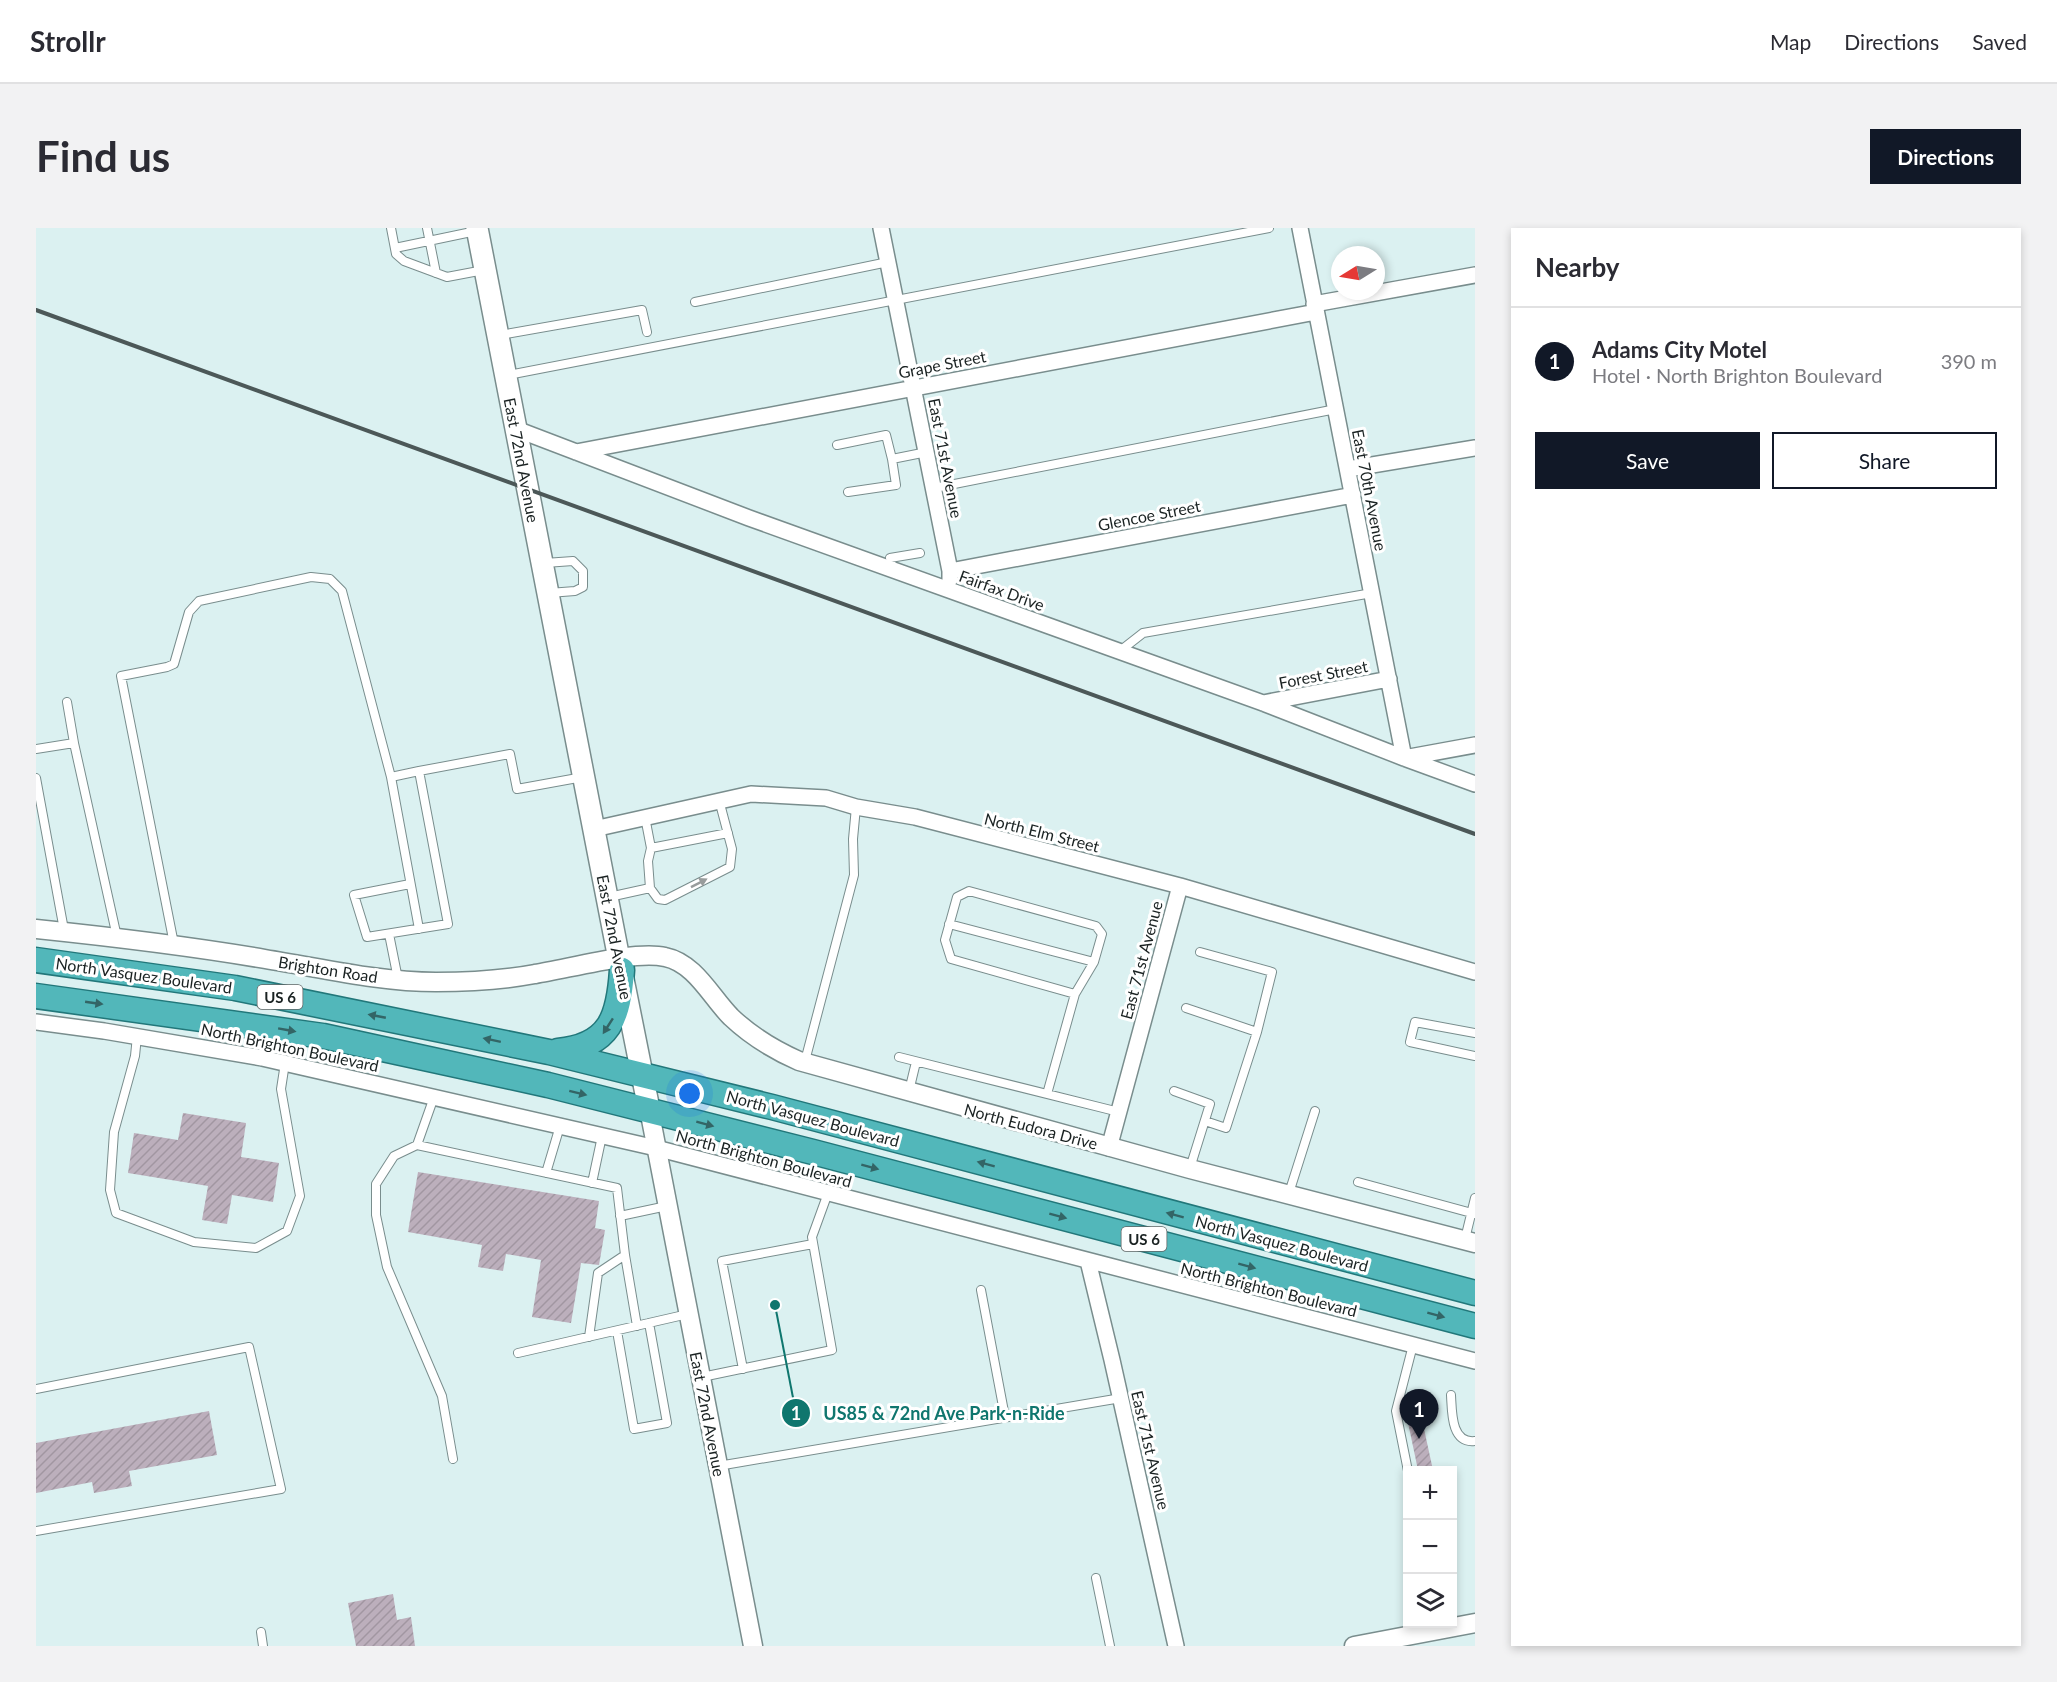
<!DOCTYPE html>
<html lang="en">
<head>
<meta charset="utf-8">
<style>
	:root { --surface:#fff; --page:#f2f2f3; --text:#2b2b33; --muted:#7c7c81; --line:#e1e1e2; --accent:#111827 }
	body { margin:0; font-family:Lato,sans-serif; background:var(--page); color:var(--text) }
	.controls { position:absolute; right:18px; bottom:18px; display:grid; overflow:hidden; border-radius:0px; box-shadow:0 3px 9px #0003 }
	.controls button { width:54px; height:54px; display:grid; place-items:center; padding:0; border:0; border-bottom:2px solid var(--line); background:var(--surface); color:var(--text); font:30px sans-serif }
	.compass { position:absolute; left:1295px; top:18px; width:54px; height:54px; border-radius:50%; background:var(--surface); box-shadow:0 3px 9px #0003; rotate:259deg }
	.you { position:absolute; left:654px; top:866px; width:21px; height:21px; margin:-15px; border:4px solid #fff; border-radius:50%; background:#1a73e8; box-shadow:0 0 0 9px #1a73e833 }
	.badge { display:grid; place-items:center; width:39px; height:39px; border-radius:50%; background:var(--accent); color:#fff; font-size:20px; font-weight:700 }
	.pin { position:absolute; translate:-50% -50px; filter:drop-shadow(0 2px 3px #0008) }
	.pin::after { content:''; position:absolute; top:32px; width:21px; height:18px; background:inherit; clip-path:polygon(0 0,100% 0,50% 100%) }
	.list { margin:0; padding:0; list-style:none }
	h2 { display:flex; justify-content:space-between; align-items:center; height:78px; margin:0; padding:0 24px; font-size:26px }
	h2 small { font-size:20px; font-weight:400; color:var(--muted) }
	.list li { display:grid; grid-template-columns:39px 1fr auto; gap:18px; align-items:center; box-sizing:border-box; height:108px; padding:0 24px; border-top:2px solid var(--line) }
	.list b { display:block; font-size:22px; white-space:nowrap }
	.list p { margin:0; font-size:20px; white-space:nowrap; color:var(--muted) }
	.list em { font-size:20px; font-style:normal; color:var(--muted) }
	.actions { display:flex; gap:12px; padding:18px 24px }
	.actions a { flex:1; padding:14px 0; border:2px solid var(--accent); border-radius:0px; text-align:center; font-size:21px; color:var(--accent) }
	.actions .main { background:var(--accent); color:#fff }
	.icon { flex:none; width:33px; height:33px; fill:none; stroke:currentColor; stroke-width:2; stroke-linecap:round; stroke-linejoin:round }
	.map { position:relative; flex:none; width:1439px; height:1418px; overflow:hidden; border-radius:0px }
	header { display:flex; align-items:center; gap:36px; box-sizing:border-box; height:84px; padding:0 30px; background:var(--surface); border-bottom:2px solid var(--line) }
	header strong { font-size:28px }
	nav { display:flex; gap:33px; margin-inline-start:auto; font-size:21px }
	.intro { display:flex; align-items:center; justify-content:space-between; box-sizing:border-box; height:144px; padding:0 36px }
	h1 { margin:0; font-size:42px }
	.button { padding:15px 27px; border-radius:0px; background:var(--accent); color:#fff; font-size:21px; font-weight:700 }
	main { display:flex; gap:36px; padding:0 36px }
	aside { flex:1; background:var(--surface); border-radius:0px; box-shadow:0 3px 9px #0003 }
	.map>svg:first-child { display:block }
	.building { fill:url(#building-hatch) }
	.lines { fill:none; stroke-linecap:round; stroke-linejoin:round }
	.service-casing { stroke:#798d8d; stroke-width:10 }
	.minor-casing { stroke:#798d8d; stroke-width:18 }
	.tertiary-casing { stroke:#798d8d; stroke-width:21 }
	.secondary-casing { stroke:#798d8d; stroke-width:24 }
	.trunk-casing { stroke:#22777a; stroke-width:27 }
	.service { stroke:#fff; stroke-width:8 }
	.minor { stroke:#fff; stroke-width:15 }
	.tertiary { stroke:#fff; stroke-width:18 }
	.secondary { stroke:#fff; stroke-width:21 }
	.trunk { stroke:#52b7ba; stroke-width:24 }
	.rail { stroke:#4c5858; stroke-width:4 }
	.oneway { fill:#989c9c }
	.oneway2 { fill:#336566 }
	.labels { text-anchor:middle; dominant-baseline:central; stroke-width:6; stroke-linejoin:round; paint-order:stroke }
	.shield { fill:#fff; stroke:#5f6464; stroke-width:1.5 }
	.shield-label { font-size:15px; font-weight:bold; fill:#1a2222 }
	.street-label { font-size:16px; fill:#1a2222; stroke:#fff }
	.leader { fill:none; stroke:#0f766e; stroke-width:2 }
	.callout-dot { fill:#0f766e; stroke:#fff; stroke-width:2 }
	.mark-label { font-size:18px; text-anchor:middle; font-weight:bold; fill:#fff }
	.callout-label { font-size:18px; text-anchor:middle; font-weight:bold; fill:#0f766e; stroke:#fff; stroke-width:6; stroke-linejoin:round; paint-order:stroke }
</style>
</head>
<body>
<header>
<strong>Strollr</strong>
<nav><a>Map</a><a>Directions</a><a>Saved</a></nav>
</header>
<div class="intro"><h1>Find us</h1><a class="button">Directions</a></div>
<main>
<div class="map">
<svg width="1439" height="1418" viewBox="0 0 1439 1418">
	<defs>
		<pattern id="building-hatch" width="6" height="6" patternUnits="userSpaceOnUse" patternTransform="scale(1.5)"><rect width="6" height="6" fill="#bcafbc"/><path d="M-1 1l2-2M0 6l6-6M5 7l2-2" fill="none" stroke="#a196a1"/></pattern>
	</defs>
	<rect width="100%" height="100%" fill="#dbf1f1"/>
	<!-- building -->
	<path class="building" d="M147,885L210,895L205,929L243,935L237,974L196,967L191,996L166,992L172,958L92,945L98,905L142,912Z
		M382,944L563,973L559,1000L569,1002L563,1037L545,1035L535,1095L496,1089L505,1032L470,1026L467,1043L442,1039L446,1017L372,1004Z
		M173,1183L181,1227L93,1243L96,1258L58,1265L56,1254L0,1265V1215Z
		M1385,1187L1395,1233L1397,1242H1382L1371,1190Z
		M357,1366L361,1392L375,1389L379,1418H320L312,1375Z"/>
	<g class="lines">
		<!-- service casing -->
		<g class="service-casing">
			<path id="service" d="M355,0L360,26L368,33L411,49L448,42
				M391,0L400,45
				M359,20L440,3
				M659,74L852,34
				M464,107L606,82L611,104
				M472,147L1233,0
				M801,217L850,207L856,231L891,224
				M898,260L1300,181
				M812,264L860,257L856,231
				M509,335L537,333L547,343V359L539,363L513,365
				M857,341L854,330L884,325
				M1084,423L1107,405L1336,365
				M31,474L38,515
				M0,521L38,515L81,709
				M383,543L474,526L481,561L547,549
				M0,550L28,702
				M615,620L692,605
				M374,656L318,667L331,709L412,696L383,543L355,549L383,701
				M614,660L622,671L629,672L694,639L696,621L683,572
				M933,663L1060,698L1066,706L1058,734L1039,766L915,731L909,712L921,669Z
				M573,669L614,660L612,633L615,620L609,589
				M913,696L1058,734
				M353,706L362,751
				M138,716L85,448L131,439L138,436L153,384L163,373L275,349L294,351L306,363L355,549
				M1164,724L1236,744L1221,804
				M1150,780L1221,804L1190,900L1169,893
				M1439,805L1379,794L1374,814L1439,828
				M101,808L99,828L78,904L74,962L80,985L158,1014L220,1020L251,1003L264,968L245,861L249,835
				M863,829L1083,884
				M769,833L818,647L817,611L820,579
				M873,863L880,834
				M1138,863L1174,876L1154,940
				M1011,866L1039,766
				M398,869L381,917L358,928L340,956V987L351,1039L406,1168L417,1231
				M381,917L581,960L589,1027
				M510,945L524,898
				M1322,954L1439,986
				M556,955L566,908
				M1253,965L1279,883
				M584,988L631,978
				M1429,1011L1439,970
				M945,1062L969,1189
				M581,1103L598,1201L631,1195L613,1095
				M553,1109L562,1045L589,1027L601,1098
				M482,1125L652,1086
				M707,1141L686,1033L777,1016
				M666,1149L796,1122L776,1009L792,965
				M0,1161L213,1119L245,1261L0,1303
				M1415,1167C1416,1184 1415,1216 1439,1213
				M682,1238L1085,1170
				M1372,1243L1360,1183L1377,1117
				M1060,1350L1074,1418
				M225,1404L227,1418"/>
		</g>
		<!-- minor casing -->
		<g class="minor-casing">
			<path id="minor" d="M845,0L914,343V351
				M1264,0L1368,530L1439,517
				M1278,76L1439,47
				M480,201L713,290L1227,475L1368,530L1439,556
				M540,224L1280,84
				M1312,241L1439,220
				M914,343L1317,267
				M1227,475L1353,451
				M558,601L715,566L790,570L820,579L879,589L1144,658L1439,744
				M0,794L68,803L226,830L620,920L1439,1133
				M1073,920L1144,658
				M1052,1033L1076,1132L1140,1418"/>
		</g>
		<!-- tertiary casing -->
		<g class="tertiary-casing">
			<path id="tertiary" d="M0,701C77,709 153,718 229,731C286,740 343,754 400,754C433,754 467,752 499,746C532,741 599,722 629,729C659,735 675,769 695,789C715,808 738,822 763,833L1154,941L1439,1015
				M613,881L717,1418
				M1318,1418L1439,1395"/>
		</g>
		<!-- secondary casing -->
		<g class="secondary-casing">
			<path id="secondary" d="M441,0L583,731
				M587,751L613,881"/>
		</g>
		<!-- trunk casing -->
		<g class="trunk-casing">
			<path id="trunk" d="M0,732L199,760L513,824L736,879L1439,1065
				M0,768L287,808L512,857L777,924L1439,1098
				M522,823C574,818 583,789 586,742"/>
		</g>
		<!-- service -->
		<use href="#service" class="service"/>
		<!-- minor -->
		<use href="#minor" class="minor"/>
		<!-- tertiary -->
		<use href="#tertiary" class="tertiary"/>
		<!-- secondary -->
		<use href="#secondary" class="secondary"/>
		<!-- trunk -->
		<use href="#trunk" class="trunk"/>
		<!-- rail -->
		<path class="rail" d="M0,82L1439,606"/>
	</g>
	<!-- one-way arrows -->
	<defs><path id="oneway-solid" d="M-6-.8H1V-3.2L6.5 0L1 3.2V.8H-6Z" transform="scale(1.5)"/></defs>
	<use class="oneway" href="#oneway-solid" transform="translate(663 655) rotate(-27)"/>
	<g class="oneway2">
		<use href="#oneway-solid" transform="translate(58 775) rotate(8)"/>
		<use href="#oneway-solid" transform="translate(341 788) rotate(-169)"/>
		<use href="#oneway-solid" transform="translate(572 798) rotate(123)"/>
		<use href="#oneway-solid" transform="translate(251 802) rotate(10)"/>
		<use href="#oneway-solid" transform="translate(456 812) rotate(-168)"/>
		<use href="#oneway-solid" transform="translate(542 865) rotate(14)"/>
		<use href="#oneway-solid" transform="translate(669 896) rotate(15)"/>
		<use href="#oneway-solid" transform="translate(950 936) rotate(-165)"/>
		<use href="#oneway-solid" transform="translate(834 939) rotate(15)"/>
		<use href="#oneway-solid" transform="translate(1139 987) rotate(-165)"/>
		<use href="#oneway-solid" transform="translate(1022 988) rotate(15)"/>
		<use href="#oneway-solid" transform="translate(1211 1038) rotate(15)"/>
		<use href="#oneway-solid" transform="translate(1400 1087) rotate(15)"/>
	</g>
	<g class="labels">
		<!-- shield labels -->
		<g class="shield">
			<rect x="221.5" y="757" width="45" height="24" rx="4.5"/>
			<rect x="1085.5" y="999" width="45" height="24" rx="4.5"/>
		</g>
		<g class="shield-label">
			<text x="244" y="769">US 6</text>
			<text x="1108" y="1011">US 6</text>
		</g>
		<!-- street labels -->
		<g class="street-label">
			<text transform="translate(906 136) rotate(-11)">Grape Street</text>
			<text transform="translate(910 230) rotate(79)">East 71st Avenue</text>
			<text transform="translate(486 232) rotate(79)">East 72nd Avenue</text>
			<text transform="translate(1334 262) rotate(79)">East 70th Avenue</text>
			<text transform="translate(1113 287) rotate(-11)">Glencoe Street</text>
			<text transform="translate(966 362) rotate(20)">Fairfax Drive</text>
			<text transform="translate(1287 446) rotate(-11)">Forest Street</text>
			<text transform="translate(1006 604) rotate(14)">North Elm Street</text>
			<text transform="translate(579 709) rotate(79)">East 72nd Avenue</text>
			<text transform="translate(1105 732) rotate(-75)">East 71st Avenue</text>
			<text transform="translate(292 741) rotate(9)">Brighton Road</text>
			<text transform="translate(108 747) rotate(8)">North Vasquez Boulevard</text>
			<text transform="translate(254 819) rotate(12)">North Brighton Boulevard</text>
			<text transform="translate(777 890) rotate(15)">North Vasquez Boulevard</text>
			<text transform="translate(995 898) rotate(15)">North Eudora Drive</text>
			<text transform="translate(728 930) rotate(15)">North Brighton Boulevard</text>
			<text transform="translate(1246 1015) rotate(15)">North Vasquez Boulevard</text>
			<text transform="translate(1233 1061) rotate(14)">North Brighton Boulevard</text>
			<text transform="translate(672 1186) rotate(79)">East 72nd Avenue</text>
			<text transform="translate(1115 1222) rotate(77)">East 71st Avenue</text>
		</g>
	</g>
	<!-- callouts -->
	<path class="leader" d="M739 1077L760 1185"/>
	<g class="callout-dot">
		<circle cx="739" cy="1077" r="6"/>
		<circle cx="760" cy="1185" r="15"/>
	</g>
	<g class="mark-label">
		<text x="760" y="1192">1</text>
	</g>
	<g class="callout-label">
		<text x="908" y="1192">US85 &amp; 72nd Ave Park-n-Ride</text>
	</g>
</svg>
<div class="controls">
<button>+</button>
<button>−</button>
<button><svg class="icon" aria-label="layers" viewBox="0 0 24 24"><path d="M12 4l9 5-9 5-9-5zM3 14l9 5 9-5"/></svg></button>
</div>
<svg class="compass" viewBox="-18 -18 36 36"><path d="M0-13l5 13h-10z" fill="#e53935"/><path d="M0 13l5-13h-10z" fill="#7c7c81"/></svg>
<div class="you"></div>
<div class="pin badge" style="left:1383px;top:1211px">1</div>
</div>
<aside>
<h2>Nearby<small></small></h2>
<ul class="list">
<li><span class="badge">1</span><div><b>Adams City Motel</b><p>Hotel · North Brighton Boulevard</p></div><em>390 m</em></li>
</ul>
<div class="actions"><a class="main">Save</a><a>Share</a></div>
</aside>
</main>
</body>
</html>
